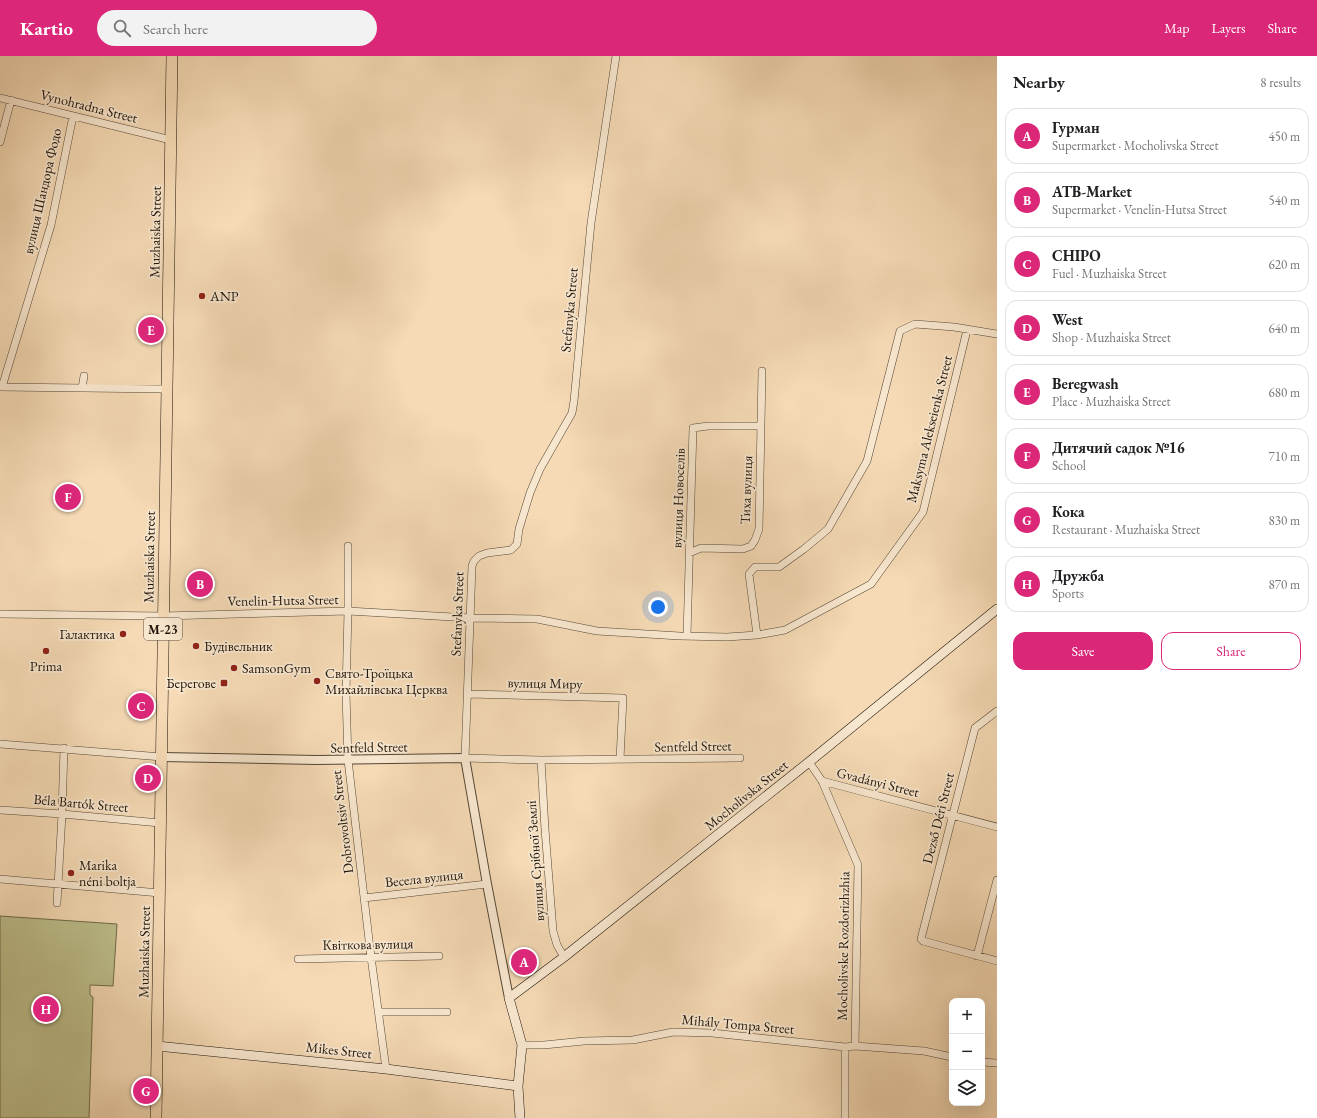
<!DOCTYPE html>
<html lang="en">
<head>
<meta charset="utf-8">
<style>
	:root { --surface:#fff; --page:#f2f2f2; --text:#202124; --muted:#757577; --line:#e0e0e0; --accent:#db2777 }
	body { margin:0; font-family:"EB Garamond",serif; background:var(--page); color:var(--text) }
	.controls { position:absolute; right:12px; bottom:12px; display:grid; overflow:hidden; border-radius:8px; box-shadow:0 4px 16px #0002 }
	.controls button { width:36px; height:36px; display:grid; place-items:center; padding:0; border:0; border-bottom:1px solid var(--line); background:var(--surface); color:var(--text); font:20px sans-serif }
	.you { position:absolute; left:658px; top:551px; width:14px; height:14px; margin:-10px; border:3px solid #fff; border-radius:50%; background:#1a73e8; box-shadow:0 0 0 6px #1a73e833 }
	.badge { display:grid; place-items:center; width:26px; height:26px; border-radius:50%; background:var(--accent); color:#fff; font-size:13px; font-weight:700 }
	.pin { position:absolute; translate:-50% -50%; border:2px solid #fff; box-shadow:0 1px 4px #0006 }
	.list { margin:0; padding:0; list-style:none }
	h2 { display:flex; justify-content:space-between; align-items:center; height:52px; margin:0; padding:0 16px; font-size:17px }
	h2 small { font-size:13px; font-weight:400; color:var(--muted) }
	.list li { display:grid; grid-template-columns:26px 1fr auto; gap:12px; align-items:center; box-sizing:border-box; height:56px; margin:0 8px 8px; padding:0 8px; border:1px solid var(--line); border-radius:12px }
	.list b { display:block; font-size:15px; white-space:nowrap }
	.list p { margin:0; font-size:13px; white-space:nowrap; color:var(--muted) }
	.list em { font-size:13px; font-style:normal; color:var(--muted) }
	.actions { display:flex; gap:8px; padding:12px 16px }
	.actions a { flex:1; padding:9px 0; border:1px solid var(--accent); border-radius:12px; text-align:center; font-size:14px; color:var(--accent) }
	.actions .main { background:var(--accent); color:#fff }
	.icon { flex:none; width:22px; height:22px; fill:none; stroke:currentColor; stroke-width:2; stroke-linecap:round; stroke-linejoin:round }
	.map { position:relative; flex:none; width:997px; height:1062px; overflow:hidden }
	header { display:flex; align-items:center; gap:24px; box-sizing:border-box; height:56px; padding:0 20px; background:var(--accent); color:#fff }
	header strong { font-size:19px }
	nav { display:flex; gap:22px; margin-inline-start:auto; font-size:14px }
	.search { width:280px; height:36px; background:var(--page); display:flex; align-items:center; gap:10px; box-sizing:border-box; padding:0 14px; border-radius:22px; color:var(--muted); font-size:15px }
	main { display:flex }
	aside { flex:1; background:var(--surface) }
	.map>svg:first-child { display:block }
	.green { fill:#bdbf8c; stroke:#6e6a4b }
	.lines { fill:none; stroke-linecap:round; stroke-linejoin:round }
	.minor-casing { stroke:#544635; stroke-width:8 }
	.tertiary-casing { stroke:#544635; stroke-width:10 }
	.secondary-casing { stroke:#1f140a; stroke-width:10 }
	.trunk-casing { stroke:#1f140a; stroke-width:12 }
	.minor { stroke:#f8e7cf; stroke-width:7 }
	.tertiary { stroke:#f8e7cf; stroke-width:8 }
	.secondary { stroke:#f8e7cf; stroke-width:9 }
	.trunk { stroke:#f5dab5; stroke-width:11 }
	.poi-dot { fill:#8f2418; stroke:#f8e7cf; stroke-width:1.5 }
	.labels { text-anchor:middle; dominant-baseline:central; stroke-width:3.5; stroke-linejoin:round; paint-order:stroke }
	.shield { fill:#f8e7cf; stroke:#605345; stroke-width:1 }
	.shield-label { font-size:13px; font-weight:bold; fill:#1f140a }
	.street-label { font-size:14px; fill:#1f140a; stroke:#f8e7cf }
	.poi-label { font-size:14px; fill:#1f140a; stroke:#f8e7cf; text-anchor:start }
</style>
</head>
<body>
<header>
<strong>Kartio</strong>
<div class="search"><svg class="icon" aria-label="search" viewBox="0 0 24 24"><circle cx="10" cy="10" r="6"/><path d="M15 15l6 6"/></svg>Search here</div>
<nav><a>Map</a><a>Layers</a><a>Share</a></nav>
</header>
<main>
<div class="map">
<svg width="997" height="1062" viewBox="0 0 997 1062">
	<rect width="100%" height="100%" fill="#f5dab5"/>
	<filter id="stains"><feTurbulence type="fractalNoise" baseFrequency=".005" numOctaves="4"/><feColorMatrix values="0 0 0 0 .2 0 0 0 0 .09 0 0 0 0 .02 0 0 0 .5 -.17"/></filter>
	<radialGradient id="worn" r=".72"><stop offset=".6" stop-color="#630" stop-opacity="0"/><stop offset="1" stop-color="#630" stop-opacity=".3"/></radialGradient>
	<!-- green -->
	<path class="green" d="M0,860L117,868L113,930L90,929V939L93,941L89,1062H0Z"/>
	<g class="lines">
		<!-- minor casing -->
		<g class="minor-casing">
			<path id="minor" d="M616,0L591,167L574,345L572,357L540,413L530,437L519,473L517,488L511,494L487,497L479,500L474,505L472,510L465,702L541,704L740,702
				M0,42L171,84
				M0,86L11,44
				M0,331L167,333
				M2,331L51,169L73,60
				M82,332L84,320
				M348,490V555L346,637L348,704L371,901L386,1013
				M689,497L701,492L743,493L751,490L755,484L759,473L762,315
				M0,558L163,560L348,555L470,562L537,563L597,575L680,580L727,581L757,579L785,574L871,528L923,456L967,274
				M757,579L749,518L755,511H779L804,493L828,473L867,405L900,275L915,268L954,271L997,278
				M687,580L693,372L708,370H761
				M467,638L623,642L620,703
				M997,655L975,672L921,883L923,885L997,905
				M0,688L162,701
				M541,704L545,773L553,875L557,889L564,901
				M809,706L822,725L858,809L855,990
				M822,725L997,771
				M0,754L62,758L160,767
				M0,823L160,837
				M364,842L487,828
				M57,847L62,758L64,692
				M977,900L997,824
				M298,903L439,900
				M379,956H447
				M522,989H544L584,985L633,984L673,976L712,977L845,991L855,990L924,995L952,1001
				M982,1006L997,1007
				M845,1062V991"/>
		</g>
		<!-- tertiary casing -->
		<g class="tertiary-casing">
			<path id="tertiary" d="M162,701L316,704L465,702L487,828L509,942"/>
		</g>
		<!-- secondary casing -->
		<g class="secondary-casing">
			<path id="secondary" d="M157,990L386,1013L518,1030
				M520,1062L518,1030L522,989L509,942L564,901L809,706L997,553"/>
		</g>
		<!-- trunk casing -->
		<g class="trunk-casing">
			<path id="trunk" d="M156,1062L172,0"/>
		</g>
		<!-- minor -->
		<use href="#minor" class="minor"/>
		<!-- tertiary -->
		<use href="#tertiary" class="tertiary"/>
		<!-- secondary -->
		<use href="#secondary" class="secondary"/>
		<!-- trunk -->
		<use href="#trunk" class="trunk"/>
	</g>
	<!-- markers -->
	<g class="poi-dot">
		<circle cx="202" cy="240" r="4"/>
		<circle cx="123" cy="578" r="4"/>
		<circle cx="196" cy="590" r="4"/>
		<circle cx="46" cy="595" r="4"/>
		<circle cx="234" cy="612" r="4"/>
		<circle cx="317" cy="625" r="4"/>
		<rect x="220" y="623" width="8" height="8" rx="2"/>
		<circle cx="71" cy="817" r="4"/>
	</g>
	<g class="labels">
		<!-- shield labels -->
		<rect class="shield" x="144" y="562" width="38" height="22" rx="3"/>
		<g class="shield-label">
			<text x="163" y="573">М-23</text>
		</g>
		<!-- street labels -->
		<g class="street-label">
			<text transform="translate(89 50) rotate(14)">Vynohradna Street</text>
			<text transform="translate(42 135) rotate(-77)">вулиця Шандора Фодо</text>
			<text transform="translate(155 176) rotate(-89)">Muzhaiska Street</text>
			<text transform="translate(569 254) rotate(-85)">Stefanyka Street</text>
			<text transform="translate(929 373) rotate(-76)">Maksyma Alekseienka Street</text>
			<text transform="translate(746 434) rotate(-88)">Тиха вулиця</text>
			<text transform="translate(678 442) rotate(-88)">вулиця Новоселів</text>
			<text transform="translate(149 501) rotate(-89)">Muzhaiska Street</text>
			<text transform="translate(283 544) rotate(-1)">Venelin-Hutsa Street</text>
			<text transform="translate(457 558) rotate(-88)">Stefanyka Street</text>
			<text transform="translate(545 627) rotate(1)">вулиця Миру</text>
			<text transform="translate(693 690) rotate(-1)">Sentfeld Street</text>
			<text transform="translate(369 691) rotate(-1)">Sentfeld Street</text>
			<text transform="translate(878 726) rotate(14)">Gvadányi Street</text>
			<text transform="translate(746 739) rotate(-39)">Mocholivska Street</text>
			<text transform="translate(81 747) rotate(5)">Béla Bartók Street</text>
			<text transform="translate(938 762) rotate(-76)">Dezső Déri Street</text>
			<text transform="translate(342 766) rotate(-97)">Dobrovoltsiv Street</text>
			<text transform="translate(535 805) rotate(-94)">вулиця Срібної Землі</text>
			<text transform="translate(424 822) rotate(-6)">Весела вулиця</text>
			<text transform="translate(368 888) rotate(-1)">Квіткова вулиця</text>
			<text transform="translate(843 890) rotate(-89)">Mocholivske Rozdorizhzhia</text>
			<text transform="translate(144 896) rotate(-89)">Muzhaiska Street</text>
			<text transform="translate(738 968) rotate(5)">Mihály Tompa Street</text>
			<text transform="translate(339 994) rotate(6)">Mikes Street</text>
		</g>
		<!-- poi labels -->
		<g class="poi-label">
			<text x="210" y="240">ANP</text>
			<text x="115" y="578" text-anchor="end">Галактика</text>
			<text x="204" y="590">Будівельник</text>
			<text x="46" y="610" text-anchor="middle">Prima</text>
			<text x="242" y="612">SamsonGym</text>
			<text x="325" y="617">Свято-Троїцька<tspan x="325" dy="16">Михайлівська Церква</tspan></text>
			<text x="216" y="627" text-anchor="end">Берегове</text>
			<text x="79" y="809">Marika<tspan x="79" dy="16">néni boltja</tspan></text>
		</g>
	</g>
	<rect width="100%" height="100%" filter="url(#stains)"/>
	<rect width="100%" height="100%" fill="url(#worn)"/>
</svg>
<div class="controls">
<button>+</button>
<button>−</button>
<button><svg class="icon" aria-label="layers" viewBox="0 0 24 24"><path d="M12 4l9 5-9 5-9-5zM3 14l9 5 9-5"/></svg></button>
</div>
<div class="you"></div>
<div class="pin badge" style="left:524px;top:906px">A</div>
<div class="pin badge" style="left:200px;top:528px">B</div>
<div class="pin badge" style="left:141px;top:650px">C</div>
<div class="pin badge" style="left:148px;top:722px">D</div>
<div class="pin badge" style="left:151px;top:274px">E</div>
<div class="pin badge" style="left:68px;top:441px">F</div>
<div class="pin badge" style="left:146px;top:1035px">G</div>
<div class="pin badge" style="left:46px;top:953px">H</div>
</div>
<aside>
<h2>Nearby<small>8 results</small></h2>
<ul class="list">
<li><span class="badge">A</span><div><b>Гурман</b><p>Supermarket · Mocholivska Street</p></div><em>450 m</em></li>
<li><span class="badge">B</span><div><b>ATB-Market</b><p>Supermarket · Venelin-Hutsa Street</p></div><em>540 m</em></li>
<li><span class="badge">C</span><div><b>CHIPO</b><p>Fuel · Muzhaiska Street</p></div><em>620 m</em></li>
<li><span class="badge">D</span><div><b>West</b><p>Shop · Muzhaiska Street</p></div><em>640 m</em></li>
<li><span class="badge">E</span><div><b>Beregwash</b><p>Place · Muzhaiska Street</p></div><em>680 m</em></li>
<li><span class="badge">F</span><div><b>Дитячий садок №16</b><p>School</p></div><em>710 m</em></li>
<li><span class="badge">G</span><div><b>Кока</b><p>Restaurant · Muzhaiska Street</p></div><em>830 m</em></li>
<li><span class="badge">H</span><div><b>Дружба</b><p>Sports</p></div><em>870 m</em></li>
</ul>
<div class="actions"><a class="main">Save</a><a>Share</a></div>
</aside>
</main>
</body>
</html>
